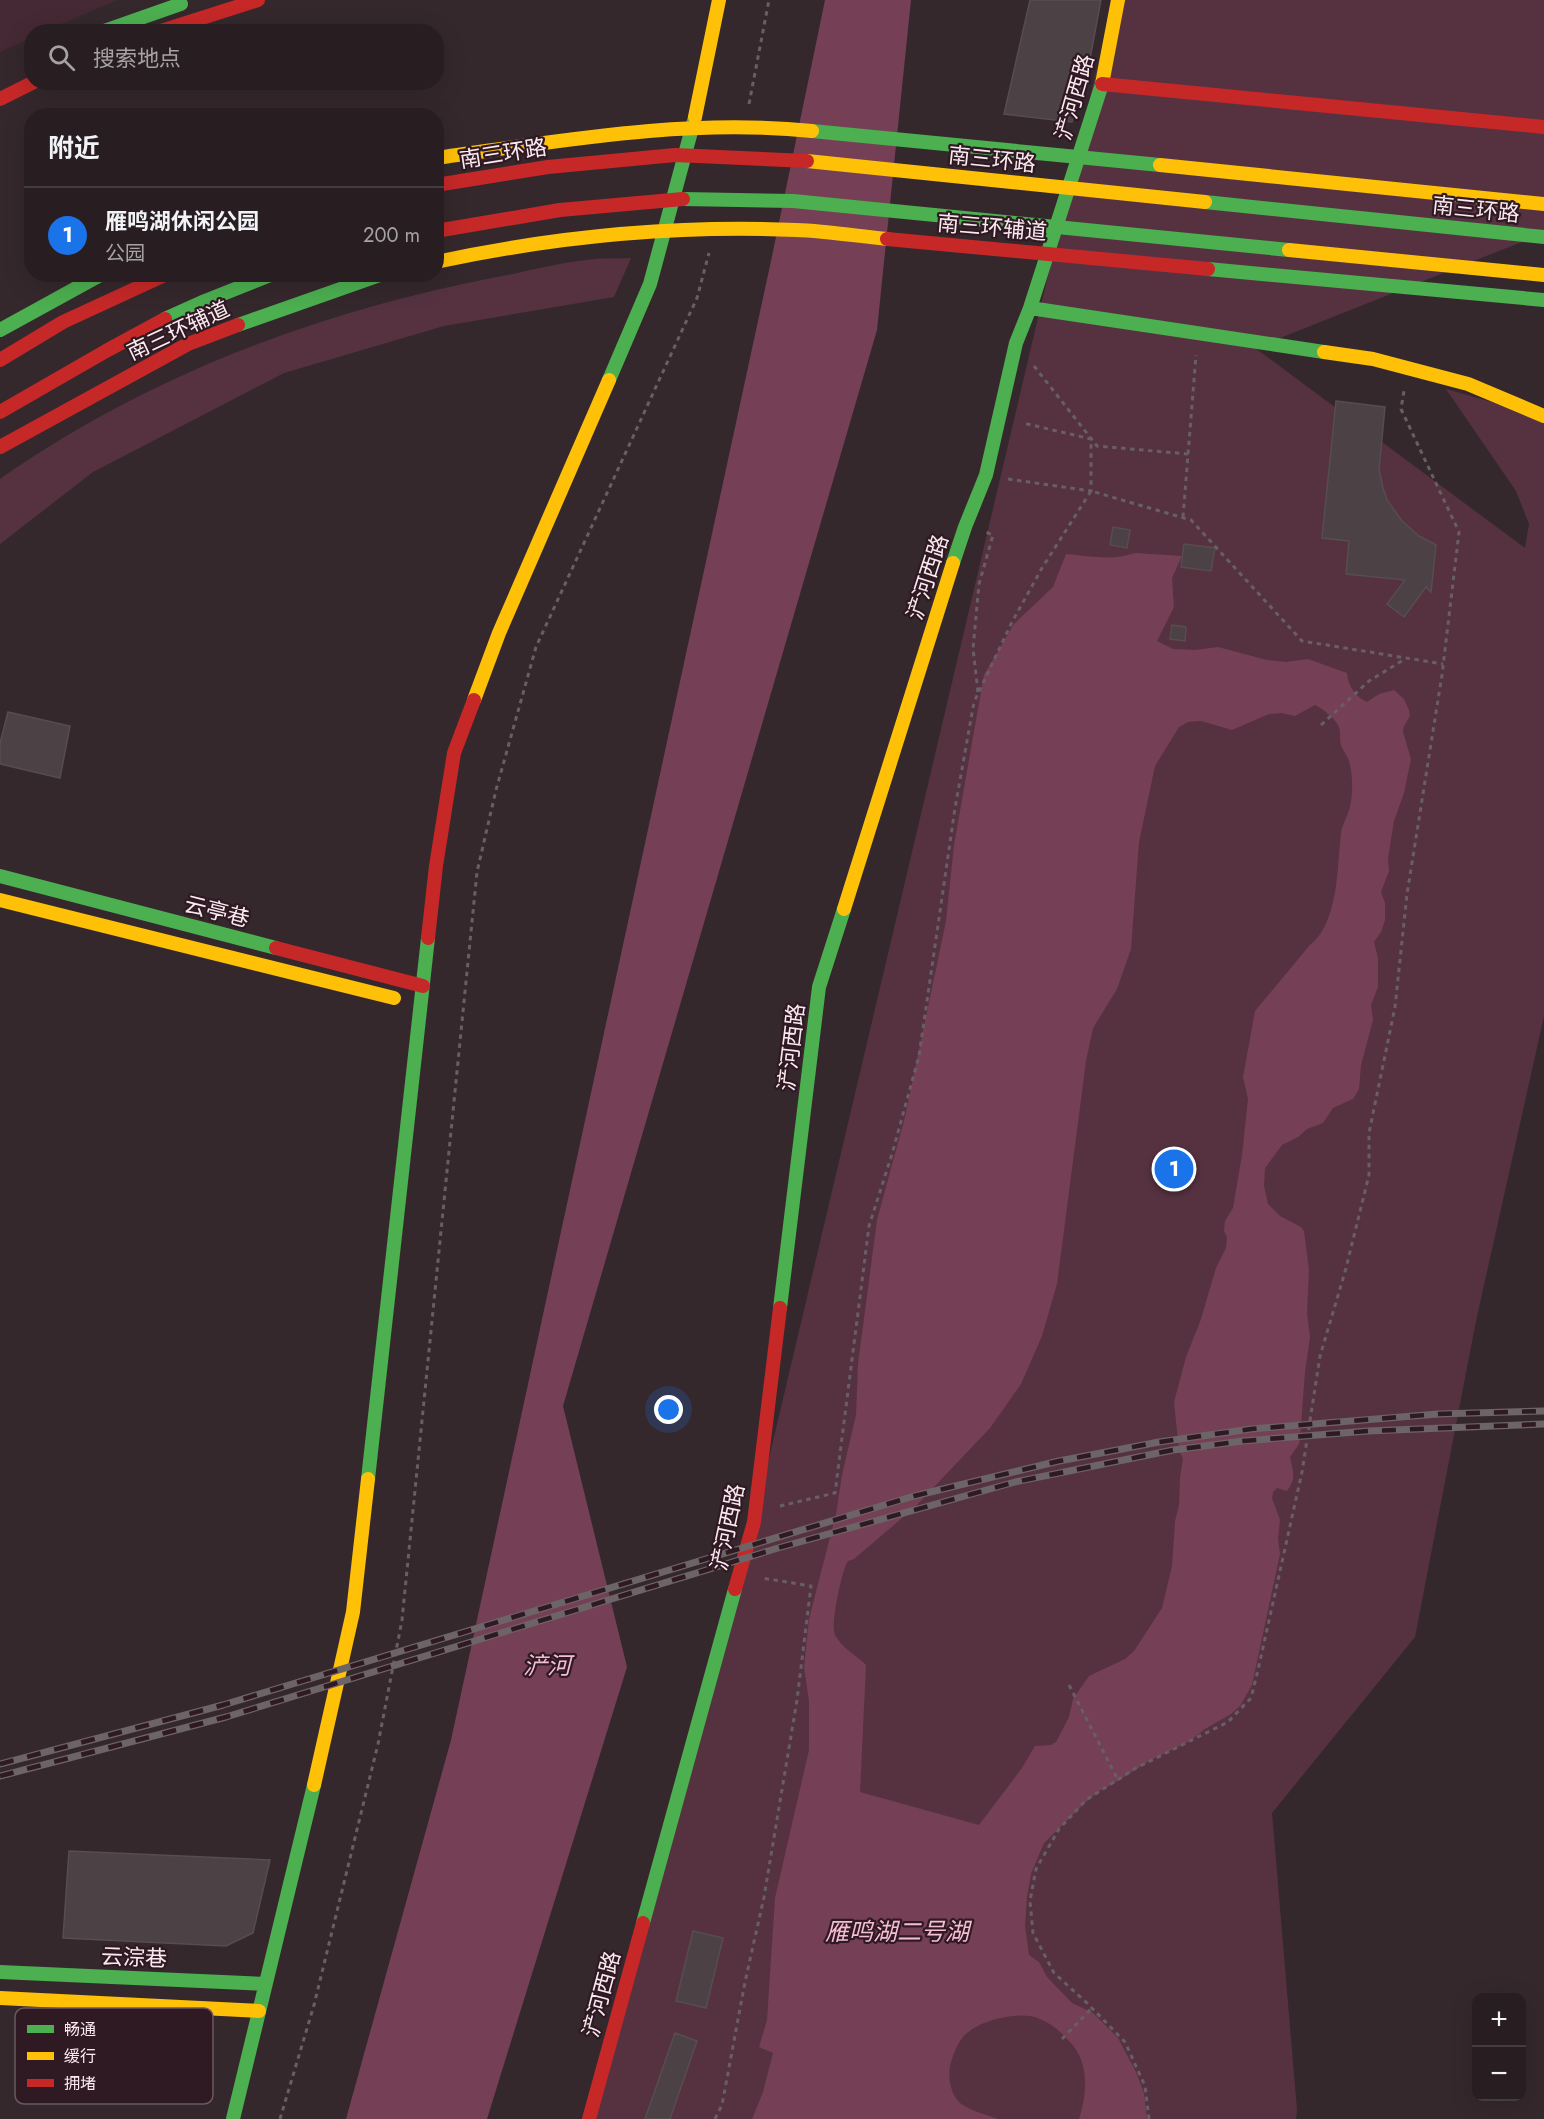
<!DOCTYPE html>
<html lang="zh">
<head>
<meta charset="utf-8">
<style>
	:root { --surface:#281e22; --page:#342b2f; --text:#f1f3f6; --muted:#a5a2a5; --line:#443c40; --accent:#1a73e8 }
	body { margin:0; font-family:Jost,"Noto Sans SC",sans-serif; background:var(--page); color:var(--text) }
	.controls { position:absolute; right:18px; bottom:18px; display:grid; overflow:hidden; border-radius:12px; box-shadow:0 6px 24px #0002 }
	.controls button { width:54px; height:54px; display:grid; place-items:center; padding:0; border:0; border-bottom:2px solid var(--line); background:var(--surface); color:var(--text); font:30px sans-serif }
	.you { position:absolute; left:669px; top:1410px; width:21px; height:21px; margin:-15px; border:4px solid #fff; border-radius:50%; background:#1a73e8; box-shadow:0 0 0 9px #1a73e833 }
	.badge { display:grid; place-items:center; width:39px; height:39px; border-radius:50%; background:var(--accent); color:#fff; font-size:20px; font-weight:700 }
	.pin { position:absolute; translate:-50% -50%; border:3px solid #fff; box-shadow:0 2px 6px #0006 }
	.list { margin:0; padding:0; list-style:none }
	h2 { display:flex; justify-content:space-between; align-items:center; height:78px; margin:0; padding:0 24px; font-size:26px }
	h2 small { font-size:20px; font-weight:400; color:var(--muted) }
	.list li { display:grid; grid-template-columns:39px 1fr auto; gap:18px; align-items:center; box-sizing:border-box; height:96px; padding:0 24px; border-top:2px solid var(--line) }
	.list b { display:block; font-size:22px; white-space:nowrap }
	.list p { margin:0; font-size:20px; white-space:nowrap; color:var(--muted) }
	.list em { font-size:20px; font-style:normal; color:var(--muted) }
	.icon { flex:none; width:33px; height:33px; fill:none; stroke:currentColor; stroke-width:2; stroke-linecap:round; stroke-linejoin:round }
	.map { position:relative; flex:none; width:1544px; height:2119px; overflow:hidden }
	.search { position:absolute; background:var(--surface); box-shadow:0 6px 24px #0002; left:24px; top:24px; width:420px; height:66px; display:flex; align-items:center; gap:15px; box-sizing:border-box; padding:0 21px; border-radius:24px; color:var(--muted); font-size:22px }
	.panel { position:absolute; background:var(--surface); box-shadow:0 6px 24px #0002; left:24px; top:108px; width:420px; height:174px; border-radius:24px }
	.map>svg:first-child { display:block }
	.built { fill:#452934 }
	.green { fill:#563241 }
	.water { fill:#753f55; fill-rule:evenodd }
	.building { fill:#4c4145; stroke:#574c50; stroke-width:1.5 }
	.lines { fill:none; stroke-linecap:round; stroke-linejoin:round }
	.path { stroke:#675f63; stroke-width:3; stroke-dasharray:4.5 4.5; stroke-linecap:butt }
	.fast { stroke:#4caf50; stroke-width:14 }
	.slow { stroke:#ffc107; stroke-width:14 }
	.jam { stroke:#c62828; stroke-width:14 }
	.rail-casing { stroke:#6c6467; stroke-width:7 }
	.rail { stroke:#2f1922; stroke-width:4.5; stroke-dasharray:14; stroke-linecap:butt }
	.fast-bridge { stroke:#4caf50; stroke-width:14 }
	.slow-bridge { stroke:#ffc107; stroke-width:14 }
	.jam-bridge { stroke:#c62828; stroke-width:14 }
	.labels { text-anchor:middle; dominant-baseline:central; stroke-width:4.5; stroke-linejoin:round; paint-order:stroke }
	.street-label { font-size:22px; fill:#faeaf0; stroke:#2f1922 }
	.water-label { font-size:24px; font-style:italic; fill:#f5bdd2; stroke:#2f1922 }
	.key { fill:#2f1922; stroke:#6c5860; stroke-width:1.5 }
	.key-label { font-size:16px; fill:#faeaf0 }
</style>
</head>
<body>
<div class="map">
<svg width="1544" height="2119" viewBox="0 0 1544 2119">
	<rect width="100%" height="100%" fill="#35282d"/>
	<!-- built -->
	<path class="built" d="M0,0H117L45,31L32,32L31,38L0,52Z"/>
	<!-- green -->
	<path class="green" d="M1113,0H1544V233L1255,348L1525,548L1529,524L1516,491L1446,389L1544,417V1016L1476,1321L1415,1637L1272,1813L1297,2110L1296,2119H592L754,1522Z
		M631,258L614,297L444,326L284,373L93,472L0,544V479C146,376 318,312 492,278C526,272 560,262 595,259C606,258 619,259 631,258Z"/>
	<!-- water -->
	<path class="water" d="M825,0H911L877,330L563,1406L627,1667L487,2119H346L451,1740L771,261Z
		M1135,553L1182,556L1172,578L1174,607L1157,641L1173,649L1195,650L1218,647L1267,660L1286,662L1308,659L1347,673C1348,685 1355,697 1367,702L1379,694L1394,690L1404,699L1409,710L1410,716L1404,726L1403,732L1411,759L1404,793L1394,821L1388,858L1389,871L1381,892L1385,903V920L1381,932L1374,942L1378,958V987L1371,1005L1373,1020L1361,1065L1359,1089L1353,1099L1333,1108L1323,1123L1307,1129L1298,1137L1282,1145L1265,1168L1264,1186L1268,1204L1280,1216L1301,1227L1304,1231L1309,1270L1307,1313L1310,1337L1305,1372L1300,1438L1299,1444L1290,1457C1293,1473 1297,1476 1287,1491L1277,1488L1273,1492L1272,1498L1280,1520L1278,1539L1280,1554L1252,1685L1240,1706L1231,1714L1205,1729L1190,1741L1151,1760L1116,1782L1101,1790L1087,1801L1044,1843L1031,1874L1027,1897L1025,1926L1029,1955L1039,1962L1047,1977L1072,2003L1093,2013L1118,2038L1136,2072L1144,2093L1147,2119H1079C1087,2095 1090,2061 1069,2041C1061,2032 1052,2024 1040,2019C1020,2010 977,2020 963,2037C956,2046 953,2055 950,2066C948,2077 950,2091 958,2101C965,2109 989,2116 999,2119H752L763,2092L773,2053L759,2047L767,2020L775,1898L809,1750V1701L804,1667L809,1619L836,1514L842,1475L856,1415L858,1364L877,1220L905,1117L946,921L954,845L984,675L1014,624L1053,587L1066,554C1090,556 1112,561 1135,553ZM1315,705C1323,709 1335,718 1339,727C1341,732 1339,739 1341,745C1343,751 1347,755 1349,761C1353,775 1353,793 1350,807C1348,816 1342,824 1341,833C1337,867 1339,923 1309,946L1255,1011L1243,1077L1248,1099L1242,1155L1233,1208L1225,1221L1224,1231L1227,1237L1226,1248L1216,1268L1201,1319L1186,1357L1174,1402L1179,1450L1183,1459L1180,1477L1179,1505L1175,1521L1172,1566L1162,1608L1134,1651L1125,1659L1089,1676L1073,1699L1069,1717L1056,1742L1051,1745L1035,1746L1022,1768L979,1825L860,1792L866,1665C857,1656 841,1647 835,1635C830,1626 842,1569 848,1561L854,1559L915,1507L990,1428L1021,1384L1042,1336L1057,1284L1086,1061L1093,1028L1117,989L1131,949L1139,842L1155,766L1179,727L1188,722L1201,721L1232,730L1269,714L1281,713L1295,716Z"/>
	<!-- building -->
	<path class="building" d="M1030,0H1101L1086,80L1072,122L1004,114Z
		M1336,401L1385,407L1379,470L1383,488L1387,500L1402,521L1419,536L1436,545L1431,592L1426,587L1404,617L1387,604L1405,580L1346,574L1349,541L1322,538Z
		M1113,527L1130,530L1127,548L1110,545Z
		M1184,544L1215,548L1211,571L1181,567Z
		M1172,625L1186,627L1185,641L1170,639Z
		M8,712L70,726L60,778L0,764V743Z
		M69,1851L270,1860L253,1933L226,1946L63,1938Z
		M693,1931L723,1938L706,2008L676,2001Z
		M675,2033L697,2041L670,2119H645Z"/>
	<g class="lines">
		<!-- path -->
		<path class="path" d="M749,104L769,0
			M1034,366L1097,446L1188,454
			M1008,479L1091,491V439L1023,423
			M1183,517L1196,355
			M978,692L973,649L979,584L993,535L986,532
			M1321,725L1369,681L1405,659
			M780,1506L835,1493L869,1226L892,1154L919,1056L955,808L974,702L1012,622L1042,568L1091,491L1191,520L1302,641L1443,664
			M1069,1685L1118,1780
			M1062,2039L1092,2008
			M280,2119L314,2005L378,1744L402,1620L477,872L496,790L536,647L697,298L709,253
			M715,2119L722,2105L745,1982L764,1897L797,1700L811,1586L762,1578
			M1149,2119L1145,2086L1125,2042L1087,2003L1054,1973L1033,1933L1030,1901L1036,1869L1059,1829L1086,1800L1136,1768L1228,1722L1251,1698L1258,1670L1302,1472L1320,1356L1345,1272L1369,1175V1133L1395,1007L1407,894L1442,675L1459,532L1401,409L1404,391"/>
		<!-- fast -->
		<path class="fast" d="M101,32L181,4
			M1030,308L1324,352
			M165,319L205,301L273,274
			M238,325L383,274
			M0,330L102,274
			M609,380L650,284L695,117
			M953,563L965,527L986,475L1016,343L1030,308L1102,84
			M0,876L276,948
			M780,1308L819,987L844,909
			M368,1479L428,938
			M643,1923L735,1589
			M0,1972L265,1984
			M233,2119L314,1785"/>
		<!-- slow -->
		<path class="slow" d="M1102,84L1118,0
			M695,117L719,0
			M1324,352L1373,359L1468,384L1544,416
			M474,700L499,633L609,380
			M0,900L394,998
			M844,909L953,563
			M314,1785L353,1612L368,1479
			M0,1998L259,2011"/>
		<!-- jam -->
		<path class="jam" d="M158,32L258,0
			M1102,84L1544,127
			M0,99L34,82
			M0,360L63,322L167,274
			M0,412L106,351L165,319
			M0,447L188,344L238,325
			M428,938L436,866L454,753L474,700
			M276,948L423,986
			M735,1589L754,1522L780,1308
			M589,2119L643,1923"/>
		<!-- rail casing -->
		<g class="rail-casing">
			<path id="rail" d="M0,1764L223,1705L914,1496L1059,1461L1159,1442L1251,1429L1438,1414L1544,1411
				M0,1776L226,1717L778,1548L1015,1482L1173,1450L1243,1441L1368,1431L1544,1424"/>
		</g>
		<!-- rail -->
		<use href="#rail" class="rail"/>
		<!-- fast-bridge -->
		<path class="fast-bridge" d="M812,131L1160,165
			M683,199L793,201L1289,250
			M1205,202L1544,237
			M1208,269L1544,300"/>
		<!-- slow-bridge -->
		<path class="slow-bridge" d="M436,158C560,141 686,118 812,131
			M807,161L1205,202
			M1160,165L1544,204
			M1289,250L1544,275
			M436,262C553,237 676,225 796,230C826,231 857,236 887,239"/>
		<!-- jam-bridge -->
		<path class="jam-bridge" d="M436,185L548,167L675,155L807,161
			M436,231L560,210L683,199
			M887,239L1208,269"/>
	</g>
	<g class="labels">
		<!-- street labels -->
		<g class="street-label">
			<text transform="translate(1074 97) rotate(-74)">浐河西路</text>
			<text transform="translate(503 153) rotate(-9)">南三环路</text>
			<text transform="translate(992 159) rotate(6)">南三环路</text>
			<text transform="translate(1476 209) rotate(6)">南三环路</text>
			<text transform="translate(992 227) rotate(5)">南三环辅道</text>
			<text transform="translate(178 330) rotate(-25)">南三环辅道</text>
			<text transform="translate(927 577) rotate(-72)">浐河西路</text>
			<text transform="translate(217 911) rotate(14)">云亭巷</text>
			<text transform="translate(791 1047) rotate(-83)">浐河西路</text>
			<text transform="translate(727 1527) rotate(-78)">浐河西路</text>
			<text transform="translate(134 1957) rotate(2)">云淙巷</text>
			<text transform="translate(601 1994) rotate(-75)">浐河西路</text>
		</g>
		<!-- water labels -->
		<g class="water-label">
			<text x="547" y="1665">浐河</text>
			<text x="897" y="1931">雁鸣湖二号湖</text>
		</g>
	</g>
	<!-- legend -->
	<rect x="15" y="2008" width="198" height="96" rx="9" class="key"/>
	<rect x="27" y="2025" width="27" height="8" fill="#4caf50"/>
	<rect x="27" y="2052" width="27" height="8" fill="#ffc107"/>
	<rect x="27" y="2079" width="27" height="8" fill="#c62828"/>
	<g class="key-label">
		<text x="64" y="2035">畅通</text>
		<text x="64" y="2062">缓行</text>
		<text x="64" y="2089">拥堵</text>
	</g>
</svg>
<div class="controls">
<button>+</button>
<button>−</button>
</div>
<div class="you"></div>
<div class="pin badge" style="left:1174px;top:1169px">1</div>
<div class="search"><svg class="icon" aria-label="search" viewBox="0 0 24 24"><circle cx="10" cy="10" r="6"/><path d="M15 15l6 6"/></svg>搜索地点</div>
<section class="panel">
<h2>附近<small></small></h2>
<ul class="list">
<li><span class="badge">1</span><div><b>雁鸣湖休闲公园</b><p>公园</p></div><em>200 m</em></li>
</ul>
</section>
</div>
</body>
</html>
